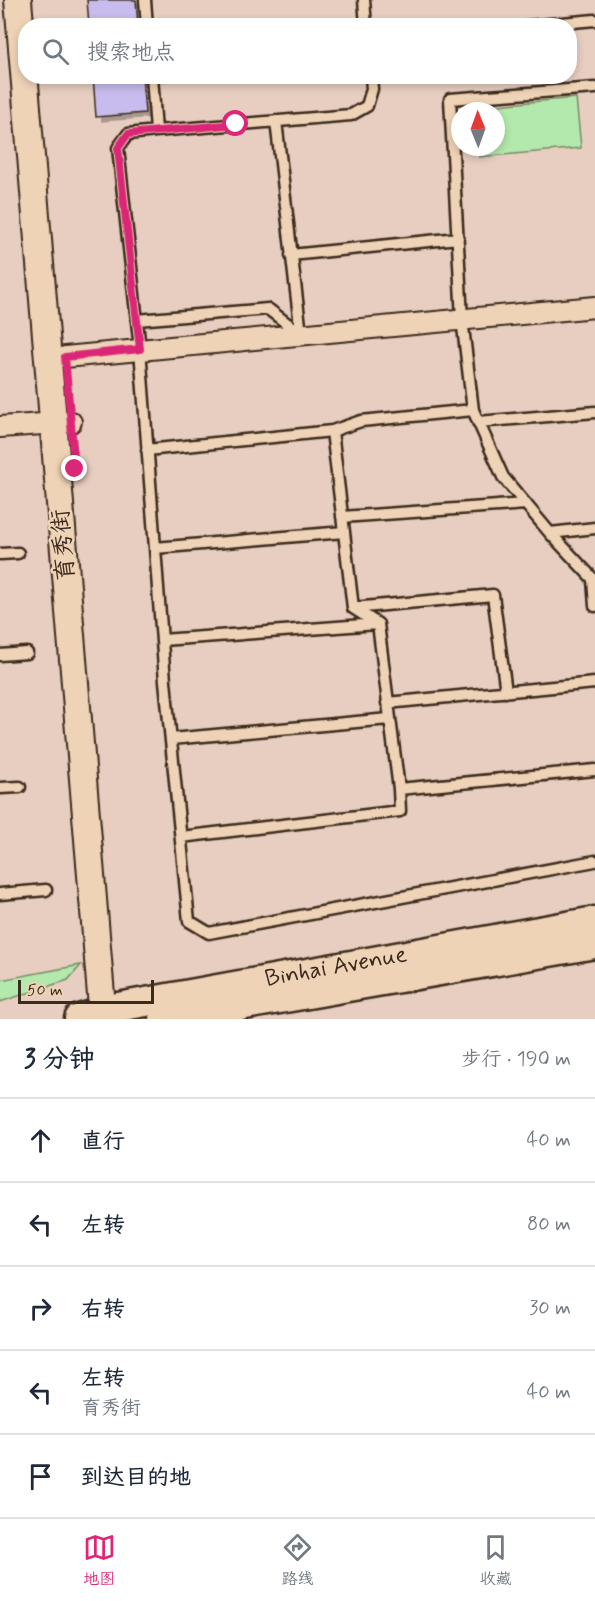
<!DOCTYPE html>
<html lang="zh">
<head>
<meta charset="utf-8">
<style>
	:root { --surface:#fff; --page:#f2f2f3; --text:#1f2937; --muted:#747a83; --line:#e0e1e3; --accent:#db2777 }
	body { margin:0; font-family:Mynerve,"LXGW WenKai TC",sans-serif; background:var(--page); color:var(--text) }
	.compass { position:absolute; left:451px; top:102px; width:54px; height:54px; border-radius:50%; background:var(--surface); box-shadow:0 3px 9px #0003; rotate:359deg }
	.scale { position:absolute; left:18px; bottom:15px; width:136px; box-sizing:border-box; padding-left:6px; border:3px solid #3b2a1e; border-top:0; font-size:16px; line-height:21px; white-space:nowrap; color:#3b2a1e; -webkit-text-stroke:4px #efd3b6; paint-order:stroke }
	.stop { position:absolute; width:18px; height:18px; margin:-14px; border:4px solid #db2777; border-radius:50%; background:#fff }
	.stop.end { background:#db2777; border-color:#fff; box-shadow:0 2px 6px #0008 }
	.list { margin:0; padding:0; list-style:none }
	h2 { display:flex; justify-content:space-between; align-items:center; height:78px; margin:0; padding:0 24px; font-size:26px }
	h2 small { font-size:20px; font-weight:400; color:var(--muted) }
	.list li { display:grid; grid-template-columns:39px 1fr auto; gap:18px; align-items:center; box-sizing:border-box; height:84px; padding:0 24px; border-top:2px solid var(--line) }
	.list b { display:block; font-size:22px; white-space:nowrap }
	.list p { margin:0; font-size:20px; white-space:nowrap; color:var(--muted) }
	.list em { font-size:20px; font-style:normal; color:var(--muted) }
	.icon { flex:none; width:33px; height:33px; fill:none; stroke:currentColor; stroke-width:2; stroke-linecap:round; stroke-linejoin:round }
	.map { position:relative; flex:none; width:595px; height:1019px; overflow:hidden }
	.search { position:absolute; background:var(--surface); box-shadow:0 3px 9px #0003; left:18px; right:18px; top:18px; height:66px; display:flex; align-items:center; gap:15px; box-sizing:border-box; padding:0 21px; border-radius:24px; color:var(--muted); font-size:22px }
	.sheet { height:498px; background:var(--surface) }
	nav { display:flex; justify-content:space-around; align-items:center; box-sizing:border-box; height:84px; border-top:2px solid var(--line); background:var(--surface); font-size:16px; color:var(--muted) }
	nav a { display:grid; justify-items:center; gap:3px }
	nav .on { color:var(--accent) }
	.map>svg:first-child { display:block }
	.green { fill:#b3e9ac; stroke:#778a65; stroke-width:1.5 }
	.building { fill:#c7bced; stroke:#3b2a1e; stroke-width:1.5; filter:url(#shadow) }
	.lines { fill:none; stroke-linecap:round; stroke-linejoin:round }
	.service-casing { stroke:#3b2a1e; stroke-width:15 }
	.minor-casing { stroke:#3b2a1e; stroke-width:24 }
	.tertiary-casing { stroke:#3b2a1e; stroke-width:30 }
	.secondary-casing { stroke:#3b2a1e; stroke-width:33 }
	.service { stroke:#efd3b6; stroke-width:10 }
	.minor { stroke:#efd3b6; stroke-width:20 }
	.tertiary { stroke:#efd3b6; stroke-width:26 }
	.secondary { stroke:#efd3b6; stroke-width:28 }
	.route { stroke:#db2777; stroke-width:8 }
	.labels { text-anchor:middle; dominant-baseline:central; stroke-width:5; stroke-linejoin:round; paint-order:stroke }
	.street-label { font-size:24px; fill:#3b2a1e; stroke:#efd3b6 }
</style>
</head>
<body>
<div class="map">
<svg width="595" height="1019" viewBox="0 0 595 1019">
	<defs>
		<filter id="shadow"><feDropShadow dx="6" dy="4" stdDeviation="0" flood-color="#0004"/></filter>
	</defs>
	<rect width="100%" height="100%" fill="#e7cec1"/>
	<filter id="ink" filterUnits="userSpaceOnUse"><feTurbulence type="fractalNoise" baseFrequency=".0167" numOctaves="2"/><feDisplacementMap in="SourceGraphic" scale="12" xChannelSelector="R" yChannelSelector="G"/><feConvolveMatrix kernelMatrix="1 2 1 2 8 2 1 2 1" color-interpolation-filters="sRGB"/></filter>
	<g filter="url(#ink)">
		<!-- green -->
		<path class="green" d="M576,98L581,148L479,157L478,147H496V111H475V107Z
			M81,965L68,980L0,1002V980Z"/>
		<!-- building -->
		<path class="building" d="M87,0H136L138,26H89Z
			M93,76H142L145,113L96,117Z"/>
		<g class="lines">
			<!-- service casing -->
			<g class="service-casing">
				<path id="service" d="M145,0L147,26
					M364,0L366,26
					M528,26L595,20
					M152,76L156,131L128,134L118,148L140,349L165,681L189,921L209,933L595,861
					M595,88L450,99L462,319L473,410L503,477L550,533L595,581
					M276,121L301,334
					M156,131L351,115L367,106L372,89L371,76
					M291,255L458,238
					M137,320L268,309L301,334
					M478,422L595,412
					M147,450L332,431
					M342,517L526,504
					M550,533L595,528
					M155,548L344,532
					M0,554L18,553
					M593,580L595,606
					M353,608L493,595L506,692
					M162,640L377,624
					M0,655L27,653
					M387,703L595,683
					M171,739L389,719
					M0,788L20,787
					M399,789L378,624L353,608L332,431L361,421L473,410
					M181,837L400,811L399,789L595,770
					M0,894L46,890"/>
			</g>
			<!-- minor casing -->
			<g class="minor-casing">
				<path id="minor" d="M65,357L595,307
					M0,427L71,422"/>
			</g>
			<!-- tertiary casing -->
			<g class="tertiary-casing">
				<path id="tertiary" d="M18,0L103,1019"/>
			</g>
			<!-- secondary casing -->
			<g class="secondary-casing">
				<path id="secondary" d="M79,1019L118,1007L595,921
					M164,1019L595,944"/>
			</g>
			<!-- service -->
			<use href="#service" class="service"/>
			<!-- minor -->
			<use href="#minor" class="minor"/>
			<!-- tertiary -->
			<use href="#tertiary" class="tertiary"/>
			<!-- secondary -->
			<use href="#secondary" class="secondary"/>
		</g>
	</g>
	<g class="lines" filter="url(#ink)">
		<!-- route -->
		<path class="route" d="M75,469L65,357L140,349L118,148L128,134L236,124"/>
	</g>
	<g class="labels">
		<!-- street labels -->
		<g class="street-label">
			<text transform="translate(64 545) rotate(-95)">育秀街</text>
			<text transform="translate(336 967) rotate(-10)">Binhai Avenue</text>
		</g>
	</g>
</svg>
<svg class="compass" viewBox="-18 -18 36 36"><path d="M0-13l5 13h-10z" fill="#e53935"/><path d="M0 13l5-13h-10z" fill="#747a83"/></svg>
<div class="scale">50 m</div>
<div class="stop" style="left:236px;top:124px"></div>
<div class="stop end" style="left:75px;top:469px"></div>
<div class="search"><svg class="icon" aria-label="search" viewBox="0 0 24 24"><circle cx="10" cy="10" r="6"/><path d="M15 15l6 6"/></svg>搜索地点</div>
</div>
<section class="sheet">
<h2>3 分钟<small>步行 · 190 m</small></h2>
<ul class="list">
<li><svg class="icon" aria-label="ahead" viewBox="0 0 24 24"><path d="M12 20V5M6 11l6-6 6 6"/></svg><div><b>直行</b></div><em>40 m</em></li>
<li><svg class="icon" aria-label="left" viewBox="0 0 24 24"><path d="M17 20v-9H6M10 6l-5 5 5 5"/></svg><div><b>左转</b></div><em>80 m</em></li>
<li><svg class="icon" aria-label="right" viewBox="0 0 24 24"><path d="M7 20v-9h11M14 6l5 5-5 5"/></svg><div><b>右转</b></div><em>30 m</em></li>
<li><svg class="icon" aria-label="left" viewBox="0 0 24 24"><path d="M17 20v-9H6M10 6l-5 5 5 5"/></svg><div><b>左转</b><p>育秀街</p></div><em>40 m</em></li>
<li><svg class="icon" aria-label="arrive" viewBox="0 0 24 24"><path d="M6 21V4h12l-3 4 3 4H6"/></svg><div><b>到达目的地</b></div></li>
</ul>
</section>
<nav>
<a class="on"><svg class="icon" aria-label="map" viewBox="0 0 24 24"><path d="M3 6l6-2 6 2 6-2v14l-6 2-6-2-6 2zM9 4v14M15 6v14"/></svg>地图</a>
<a><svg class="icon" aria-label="directions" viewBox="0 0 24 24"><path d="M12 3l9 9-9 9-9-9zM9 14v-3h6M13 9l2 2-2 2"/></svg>路线</a>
<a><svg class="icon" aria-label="saved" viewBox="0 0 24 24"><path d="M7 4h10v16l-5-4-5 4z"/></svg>收藏</a>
</nav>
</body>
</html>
